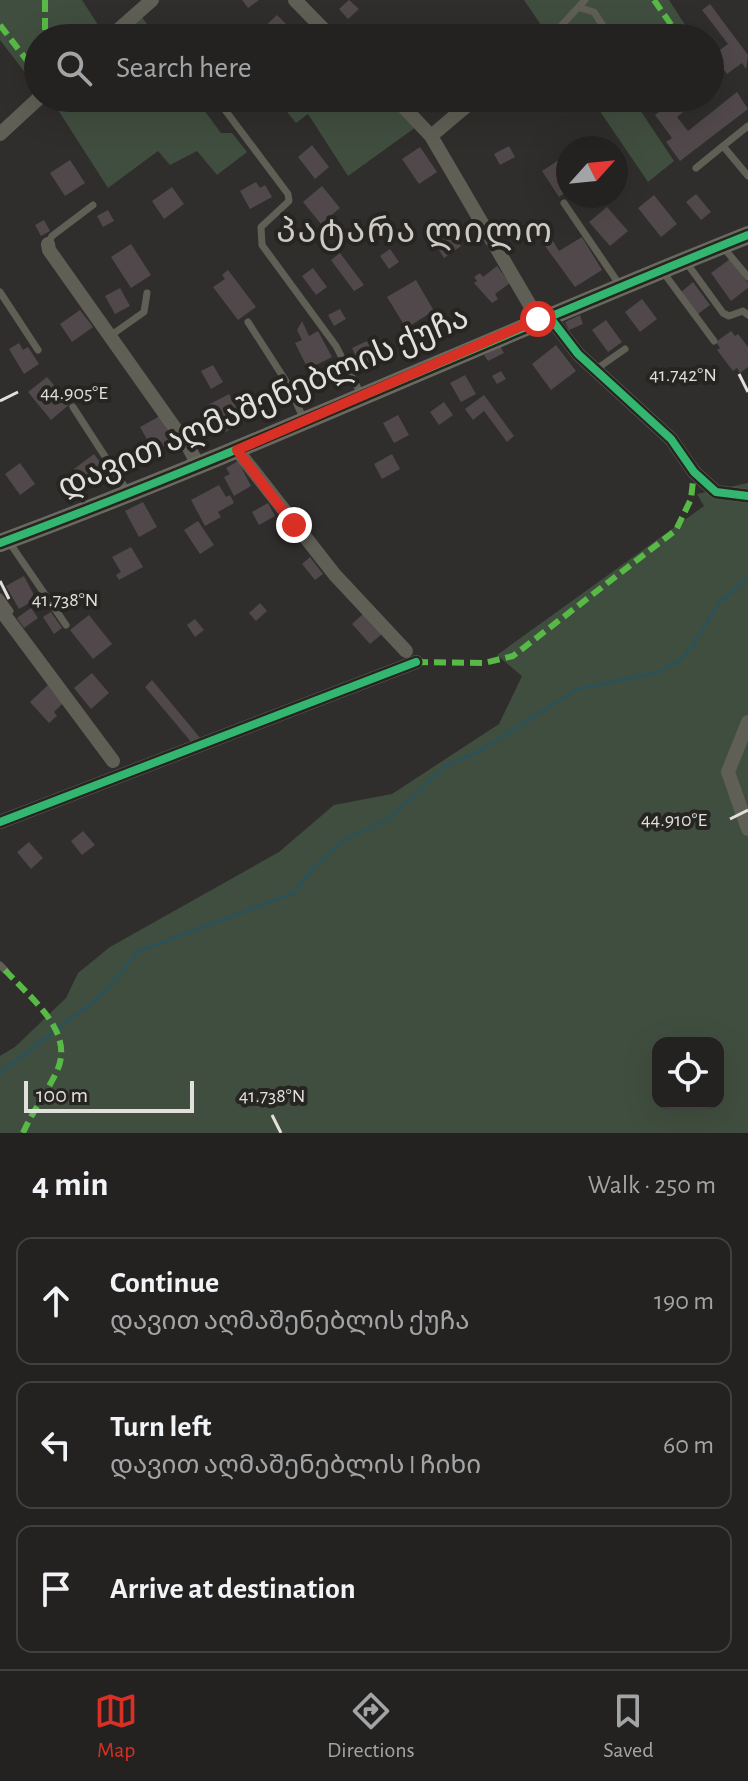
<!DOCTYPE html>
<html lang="en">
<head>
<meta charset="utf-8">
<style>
	:root { --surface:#242221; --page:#302f2e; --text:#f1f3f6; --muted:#a3a4a5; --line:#413f3f; --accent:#d93025 }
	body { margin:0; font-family:"Alegreya Sans","Noto Sans Georgian",sans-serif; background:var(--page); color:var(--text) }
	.controls { position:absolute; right:24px; bottom:24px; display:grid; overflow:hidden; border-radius:16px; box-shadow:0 8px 32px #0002 }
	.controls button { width:72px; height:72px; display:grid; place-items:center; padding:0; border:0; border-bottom:2px solid var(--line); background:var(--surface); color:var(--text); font:40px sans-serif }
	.compass { position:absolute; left:556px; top:136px; width:72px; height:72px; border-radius:50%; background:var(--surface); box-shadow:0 8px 32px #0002; rotate:63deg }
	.scale { position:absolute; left:24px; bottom:20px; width:170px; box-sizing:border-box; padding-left:8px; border:4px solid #e1e0dd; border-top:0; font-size:22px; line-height:28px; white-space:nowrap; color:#e1e0dd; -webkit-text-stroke:6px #272522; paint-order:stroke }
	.stop { position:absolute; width:24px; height:24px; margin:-18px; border:6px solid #d93025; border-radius:50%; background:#fff }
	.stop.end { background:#d93025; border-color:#fff; box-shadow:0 2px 8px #0008 }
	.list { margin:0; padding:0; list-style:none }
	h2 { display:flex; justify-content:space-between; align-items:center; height:104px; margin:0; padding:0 32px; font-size:34px }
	h2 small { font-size:26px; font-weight:400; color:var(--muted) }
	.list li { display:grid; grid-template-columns:52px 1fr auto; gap:24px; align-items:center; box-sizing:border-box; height:128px; margin:0 16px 16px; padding:0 16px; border:2px solid var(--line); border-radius:16px }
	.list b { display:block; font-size:30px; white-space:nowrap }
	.list p { margin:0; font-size:26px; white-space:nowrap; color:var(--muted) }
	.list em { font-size:26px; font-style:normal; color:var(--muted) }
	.icon { flex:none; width:44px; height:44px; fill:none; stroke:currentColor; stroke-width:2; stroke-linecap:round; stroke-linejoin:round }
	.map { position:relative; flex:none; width:748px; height:1133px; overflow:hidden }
	.search { position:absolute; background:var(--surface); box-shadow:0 8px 32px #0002; left:24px; right:24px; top:24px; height:88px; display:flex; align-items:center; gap:20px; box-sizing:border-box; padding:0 28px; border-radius:44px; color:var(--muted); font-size:30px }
	.sheet { height:536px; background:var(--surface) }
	nav { display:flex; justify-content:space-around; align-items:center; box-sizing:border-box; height:112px; border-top:2px solid var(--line); background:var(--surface); font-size:22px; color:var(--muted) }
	nav a { display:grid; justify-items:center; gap:4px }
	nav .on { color:var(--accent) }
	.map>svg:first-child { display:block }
	.green { fill:#404e3f; fill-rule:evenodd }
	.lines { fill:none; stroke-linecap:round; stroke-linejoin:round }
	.stream { stroke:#2b5259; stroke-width:3 }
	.building { fill:#50484a }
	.lane { stroke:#5f5f55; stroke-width:7 }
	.street { stroke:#5f5f55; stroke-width:14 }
	.secondary { stroke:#696a5d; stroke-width:18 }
	.quiet { stroke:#58b947; stroke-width:6; stroke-dasharray:12 6; stroke-linecap:butt }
	.cycleway-casing { stroke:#272522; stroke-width:13 }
	.cycleway { stroke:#33b770; stroke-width:8 }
	.route { stroke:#d93025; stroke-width:10 }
	.ticks { fill:none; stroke:#e1e0dd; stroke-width:3 }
	.labels { text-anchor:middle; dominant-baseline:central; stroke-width:8; stroke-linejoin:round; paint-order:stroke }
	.street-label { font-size:32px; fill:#e1e0dd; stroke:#272522 }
	.neighbourhood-label { font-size:34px; letter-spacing:2px; fill:#cdcac5; stroke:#272522 }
	.ticks-label { font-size:20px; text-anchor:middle; fill:#e1e0dd; stroke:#272522; stroke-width:8; stroke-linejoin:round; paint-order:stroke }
</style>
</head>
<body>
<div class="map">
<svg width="748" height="1133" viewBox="0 0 748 1133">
	<rect width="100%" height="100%" fill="#302e2c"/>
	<!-- green -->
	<path class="green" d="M0,0H82L104,34L99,38H38L37,88L0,40Z
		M524,0H669L687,28L674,38H550Z
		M141,16L158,38H117Z
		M195,98L221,133H232L247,152L217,175L197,151L170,165L158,151L108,188L51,99Z
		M276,98H387L416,127L348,176L308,114L296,123Z
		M591,98H632L674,161L648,182Z
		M748,483V1133H0V1056L15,1047L66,998L78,973L110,947L279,852L334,805L392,794L499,724L522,676L497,655L704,506L697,494ZM658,1043H718V1103H658Z"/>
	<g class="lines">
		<!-- stream -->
		<path class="stream" d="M0,1073L101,996L139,951L294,893L313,868L342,841L389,819L445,766L480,751L577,689L656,673L679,661L692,647L718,604L748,578"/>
	</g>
	<!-- building -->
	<path class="building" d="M242,0H259L248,8Z
		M349,0L359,9L348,19L339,9Z
		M710,4L748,55L746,69L742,63L727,74L713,55L728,44L702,10Z
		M277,15L294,32L289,38H267L260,31Z
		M473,25L483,38H455Z
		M737,92L748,109L680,161L666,142L672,138L655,115L678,98L687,109L677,117L688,131Z
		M312,145L329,167L315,179L298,157Z
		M509,146L515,157L500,165L494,154Z
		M420,147L437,172L419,184L402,159Z
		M568,154V191L559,197L542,171Z
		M70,160L85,183L65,196L50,173Z
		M256,182L260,188L265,185L272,197L250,209L240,191Z
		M322,186L340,208L321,224L303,202Z
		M172,187L184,204L164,219L152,201Z
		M696,194L711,212L701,220L686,202Z
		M654,195L677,224L661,237L638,208Z
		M607,207L628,231L610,246L589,222Z
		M108,210L114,221L103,227L97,216Z
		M44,220L50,231L41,236L35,225Z
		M451,231L461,246L444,258L434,242Z
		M548,233L559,251L582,237L602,270L575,287L540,239Z
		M131,244L151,275L131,288L111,257Z
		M390,249L399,262L389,269L380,256Z
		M340,253L364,285L354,291L331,260Z
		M730,259L748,283V288L731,301L711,273Z
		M497,266L510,283L495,294L498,299L492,303L474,283L477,281L474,277L480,273L483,277Z
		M313,268L327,287L316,295L302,276Z
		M228,270L256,307L238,320L213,287L225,279L222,275Z
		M416,280L434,311L406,328L387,297Z
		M693,282L710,305L698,314L681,292Z
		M120,288L130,306L115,314L105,296Z
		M642,299L657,319L640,332L625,312Z
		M340,309L346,319L334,326L328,315Z
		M80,310L93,327L72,342L60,324Z
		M580,315L583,324L569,330L565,322Z
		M606,320L622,342L608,352L592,330Z
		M302,321L309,336L318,331L332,357L308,369L295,343L302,340L297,330Z
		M731,331L735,336L738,334L748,347V367L740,373L737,368L733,371L717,350L720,348L716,342Z
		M367,341L376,361L361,368L352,348Z
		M19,343L23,350L28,347L39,364L24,374L9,349Z
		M556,345L576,371L551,390L532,364Z
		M500,346L504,353L488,361L484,355Z
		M213,365L223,382L211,389L201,371Z
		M501,371L506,379L497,384L492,376Z
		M465,375L476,394L461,402L450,383Z
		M47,377L70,404L51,420L28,392Z
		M229,394L244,422L222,434L206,406Z
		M484,395L514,436L507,442L484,411L473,420L465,409Z
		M444,402L453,415L439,425L430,412Z
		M398,415L409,435L394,443L383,423Z
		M160,416L174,441L154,452L140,427Z
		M94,454L107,472L86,486L74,469Z
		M392,454L400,469L382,479L374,464Z
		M238,461L251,486L234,496L224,477L230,474L226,468Z
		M20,463L35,484L20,495L5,474Z
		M219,485L226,497L230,495L234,503L218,512L221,517L205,526L191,500Z
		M143,502L157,527L139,537L125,511Z
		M268,503L275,516L259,525L252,512Z
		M198,521L214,545L200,554L184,530Z
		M131,547L143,567L119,580L116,575L121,572L112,557Z
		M310,557L323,574L315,580L302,564Z
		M24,576L36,599L19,609L6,586Z
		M260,603L267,611L256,621L249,613Z
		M31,608L38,618L24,628L17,618Z
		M51,612L62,628L54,634L43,617Z
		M364,613L382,634L370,644L352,624Z
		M89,615L112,644L93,659L70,630Z
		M195,619L204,630L195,637L187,625Z
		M92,673L109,693L91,709L74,688Z
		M152,680L201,739L192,743L145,687Z
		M48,685L64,702L54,712L57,716L49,723L30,702Z
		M83,831L95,845L82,855L71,841Z
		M29,842L43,858L31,869L17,852Z"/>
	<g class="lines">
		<!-- lane -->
		<path class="lane" d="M580,8L594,12L611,38
			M550,38L585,0
			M216,98L288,194L289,201L261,227L262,245L336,346L362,396
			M748,126L723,146L748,176
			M696,168L723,146
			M564,203L619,284
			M48,244L52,236L93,205
			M723,247L748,277
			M686,262L723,313L729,316L743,311L748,315
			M663,272L714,341
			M0,292L38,350
			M248,322L289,386L304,420
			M110,336L144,312L147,293
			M595,370L625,349
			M73,407L128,492
			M9,542L66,625
			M0,597L10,611
			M0,965L5,970"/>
		<!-- street -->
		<path class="street" d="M295,0L332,38
			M109,38L152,0
			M395,98L431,136L538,319
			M0,134L39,98
			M431,136L476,98
			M48,244L49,250L189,448L198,465
			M548,315L578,354L671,439L694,472L716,492L748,496
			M237,450L335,575L406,651
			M0,609L113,761
			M748,722L728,772L748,829
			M0,822L416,662"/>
		<!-- secondary -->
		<path class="secondary" d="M0,543C253,449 497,335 748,235"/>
		<!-- quiet -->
		<path class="quiet" d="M45,0V38
			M654,0L672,26
			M0,25L38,75
			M416,662L484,663L513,656L676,530L691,499L694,472
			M5,970C30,998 77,1032 56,1073C46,1094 32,1112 23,1133"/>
		<!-- cycleway casing -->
		<g class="cycleway-casing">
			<path id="cycleway" d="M548,315L578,354L671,439L694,472L716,492L748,496
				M0,543C253,449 497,335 748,235
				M0,822L416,662"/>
		</g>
		<!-- cycleway -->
		<use href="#cycleway" class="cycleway"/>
	</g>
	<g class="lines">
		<!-- route -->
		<path class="route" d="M294,525L237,450L538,319"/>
	</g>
	<!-- ticks -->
	<path class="ticks" d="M739,374L748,392M0,401L18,392M0,581L9,599M730,819L748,810M272,1115L281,1133"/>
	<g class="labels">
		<!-- street labels -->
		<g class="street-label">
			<text transform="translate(263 402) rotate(-23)">დავით აღმაშენებლის ქუჩა</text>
		</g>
		<!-- neighbourhood labels -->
		<g class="neighbourhood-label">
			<text x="415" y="232">პატარა ლილო</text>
		</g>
	</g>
	<g class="ticks-label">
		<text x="683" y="381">41.742°N</text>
		<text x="74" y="399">44.905°E</text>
		<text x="65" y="606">41.738°N</text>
		<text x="674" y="826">44.910°E</text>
		<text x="272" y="1102">41.738°N</text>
	</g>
</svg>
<div class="controls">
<button><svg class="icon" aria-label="locate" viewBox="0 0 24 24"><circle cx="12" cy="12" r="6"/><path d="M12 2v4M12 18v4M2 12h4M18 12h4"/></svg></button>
</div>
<svg class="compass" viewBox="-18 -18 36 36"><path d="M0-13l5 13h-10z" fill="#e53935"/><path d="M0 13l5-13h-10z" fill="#a3a4a5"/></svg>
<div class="scale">100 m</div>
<div class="stop" style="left:538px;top:319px"></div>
<div class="stop end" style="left:294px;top:525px"></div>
<div class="search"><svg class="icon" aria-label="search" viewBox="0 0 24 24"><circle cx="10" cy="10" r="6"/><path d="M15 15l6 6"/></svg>Search here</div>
</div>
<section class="sheet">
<h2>4 min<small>Walk · 250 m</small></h2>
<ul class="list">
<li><svg class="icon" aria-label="ahead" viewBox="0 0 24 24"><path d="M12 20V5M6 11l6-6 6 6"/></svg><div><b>Continue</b><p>დავით აღმაშენებლის ქუჩა</p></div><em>190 m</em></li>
<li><svg class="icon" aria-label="left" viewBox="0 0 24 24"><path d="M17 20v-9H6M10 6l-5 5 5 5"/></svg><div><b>Turn left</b><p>დავით აღმაშენებლის I ჩიხი</p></div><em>60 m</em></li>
<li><svg class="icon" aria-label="arrive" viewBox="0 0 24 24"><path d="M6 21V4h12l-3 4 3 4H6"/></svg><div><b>Arrive at destination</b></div></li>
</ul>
</section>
<nav>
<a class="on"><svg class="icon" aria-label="map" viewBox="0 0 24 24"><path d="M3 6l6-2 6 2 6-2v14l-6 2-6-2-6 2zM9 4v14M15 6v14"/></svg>Map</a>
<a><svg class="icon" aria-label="directions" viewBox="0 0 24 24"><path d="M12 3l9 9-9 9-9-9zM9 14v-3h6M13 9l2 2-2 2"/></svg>Directions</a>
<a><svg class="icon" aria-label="saved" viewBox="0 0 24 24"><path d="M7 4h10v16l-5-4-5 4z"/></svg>Saved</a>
</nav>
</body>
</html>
